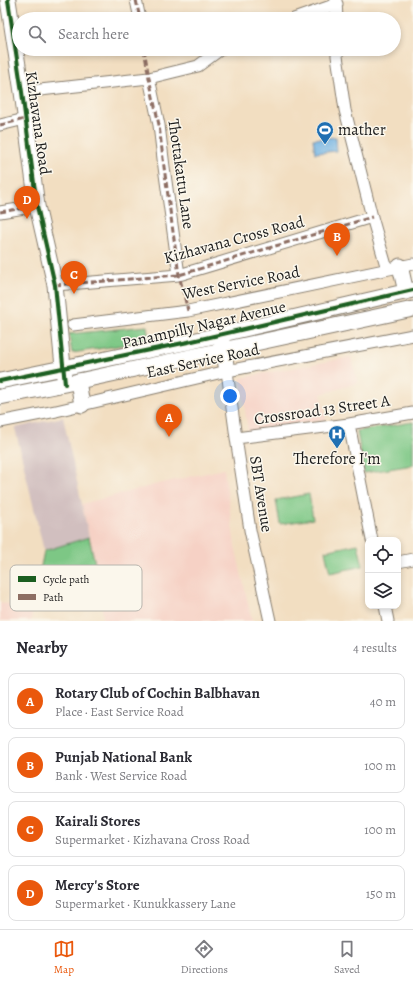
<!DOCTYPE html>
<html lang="en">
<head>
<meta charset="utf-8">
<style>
	:root { --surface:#fff; --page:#f7f7f7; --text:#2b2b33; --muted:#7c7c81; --line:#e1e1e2; --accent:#ea580c }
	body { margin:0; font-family:Alegreya,serif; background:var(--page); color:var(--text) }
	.controls { position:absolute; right:12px; bottom:12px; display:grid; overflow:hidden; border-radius:8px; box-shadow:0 2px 6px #0003 }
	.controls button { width:36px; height:36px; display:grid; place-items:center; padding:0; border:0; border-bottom:1px solid var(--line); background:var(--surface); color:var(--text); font:20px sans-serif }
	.you { position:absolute; left:230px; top:396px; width:14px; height:14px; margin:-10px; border:3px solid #fff; border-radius:50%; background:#1a73e8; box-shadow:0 0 0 6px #1a73e833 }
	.badge { display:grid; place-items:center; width:26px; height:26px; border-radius:50%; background:var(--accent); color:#fff; font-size:13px; font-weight:700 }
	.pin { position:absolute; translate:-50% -33px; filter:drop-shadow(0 1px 2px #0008) }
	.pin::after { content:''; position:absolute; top:21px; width:14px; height:12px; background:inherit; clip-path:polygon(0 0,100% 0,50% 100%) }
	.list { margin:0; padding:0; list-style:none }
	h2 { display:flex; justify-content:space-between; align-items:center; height:52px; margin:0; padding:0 16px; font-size:17px }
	h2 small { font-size:13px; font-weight:400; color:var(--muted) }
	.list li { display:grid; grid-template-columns:26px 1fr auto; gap:12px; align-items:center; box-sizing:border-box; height:56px; margin:0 8px 8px; padding:0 8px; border:1px solid var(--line); border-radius:8px }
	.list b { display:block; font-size:15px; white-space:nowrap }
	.list p { margin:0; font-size:13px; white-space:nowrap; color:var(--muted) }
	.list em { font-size:13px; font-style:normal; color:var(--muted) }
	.icon { flex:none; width:22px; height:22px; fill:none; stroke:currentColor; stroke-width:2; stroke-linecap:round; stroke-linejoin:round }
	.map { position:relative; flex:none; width:413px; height:621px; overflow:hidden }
	.search { position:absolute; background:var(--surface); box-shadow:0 2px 6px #0003; left:12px; right:12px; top:12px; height:44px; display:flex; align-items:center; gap:10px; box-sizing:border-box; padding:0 14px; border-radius:22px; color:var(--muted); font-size:15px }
	.sheet { height:308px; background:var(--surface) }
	nav { display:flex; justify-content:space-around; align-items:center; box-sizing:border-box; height:56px; border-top:1px solid var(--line); background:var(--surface); font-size:11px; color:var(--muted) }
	nav a { display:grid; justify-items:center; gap:2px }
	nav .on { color:var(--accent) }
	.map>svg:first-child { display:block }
	.built { fill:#f6d1c5 }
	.industrial { fill:#d1bfbf }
	.green { fill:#7dc785; stroke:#4c7250 }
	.water { fill:#6db0e2; stroke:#44667f }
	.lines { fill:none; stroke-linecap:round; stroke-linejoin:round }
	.street-casing { stroke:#877d6e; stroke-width:13 }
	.secondary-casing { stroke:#877d6e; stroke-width:17 }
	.street { stroke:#fff; stroke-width:11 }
	.secondary { stroke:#fff; stroke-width:15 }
	.quiet { stroke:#8d6e63; stroke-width:3; stroke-dasharray:6 3; stroke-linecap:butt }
	.cycleway-casing { stroke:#fbf7ec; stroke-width:6 }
	.cycleway { stroke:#1b5e20; stroke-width:4 }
	.labels { text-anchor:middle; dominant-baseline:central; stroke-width:3; stroke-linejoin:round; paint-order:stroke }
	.street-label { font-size:16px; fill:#1c1c1c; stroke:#fbf7ec }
	.poi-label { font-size:16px; fill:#1c1c1c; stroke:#fbf7ec; text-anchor:start }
	.key { fill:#fbf7ec; stroke:#b8b5ae; stroke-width:1 }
	.key-label { font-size:11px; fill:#1c1c1c }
</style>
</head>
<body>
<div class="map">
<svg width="413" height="621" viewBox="0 0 413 621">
	<rect width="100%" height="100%" fill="#fbf7ec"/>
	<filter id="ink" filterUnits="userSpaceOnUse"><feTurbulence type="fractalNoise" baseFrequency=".025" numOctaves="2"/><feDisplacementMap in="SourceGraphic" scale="8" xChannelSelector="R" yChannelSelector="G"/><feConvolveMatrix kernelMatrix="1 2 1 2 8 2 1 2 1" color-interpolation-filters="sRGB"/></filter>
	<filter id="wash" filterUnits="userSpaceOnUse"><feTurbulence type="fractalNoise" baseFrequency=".012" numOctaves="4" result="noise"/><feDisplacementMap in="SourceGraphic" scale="16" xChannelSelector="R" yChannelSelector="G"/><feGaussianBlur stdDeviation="0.9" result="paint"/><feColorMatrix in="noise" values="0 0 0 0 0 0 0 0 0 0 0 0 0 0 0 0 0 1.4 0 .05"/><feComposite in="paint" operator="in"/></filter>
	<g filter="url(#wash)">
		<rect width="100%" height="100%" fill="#f2dec1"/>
		<!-- built -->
		<path class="built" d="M351,357L358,383L321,394L326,420L248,432L241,378Z
			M224,469L235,546L252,621H103L101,590L82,504L158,484Z
			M0,603L33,606L31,621H0Z"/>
		<!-- industrial -->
		<path class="industrial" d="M63,417L89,537L44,551L15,428Z"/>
		<!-- green -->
		<path class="green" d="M147,326L149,341L72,353L69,334Z
			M413,422V465L364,473L357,431Z
			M309,494L313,519L280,524L276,500Z
			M89,537L101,590L42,607L33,606L44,551Z
			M358,544L363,566L330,573L325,551Z"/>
		<!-- water -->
		<path class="water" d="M336,137L337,151L315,153L313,139Z"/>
	</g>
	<g filter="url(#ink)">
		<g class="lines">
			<!-- street casing -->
			<g class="street-casing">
				<path id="street" d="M136,0L140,19
					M336,0L337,19
					M294,19L337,4
					M337,49V56L345,110L372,217L387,269
					M149,78L159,125L164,167L179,275
					M22,92L149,78L198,66L221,49
					M0,125L25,119
					M0,212L37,206
					M55,285L179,275L372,217
					M73,325L188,311L413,264
					M227,371L236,438L250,530L270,621
					M0,422L56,411L227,371L413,335
					M349,424L372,540
					M236,438L349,424L413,413
					M398,562L413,559
					M385,606L388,621"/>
			</g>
			<!-- secondary casing -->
			<g class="secondary-casing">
				<path id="secondary" d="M8,0L22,92L37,206L55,285L64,377
					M400,266L406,292
					M222,341L227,371
					M0,381L188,342L413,290
					M78,381L82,405
					M0,397L65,384L413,309"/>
			</g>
			<!-- street -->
			<use href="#street" class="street"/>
			<!-- secondary -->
			<use href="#secondary" class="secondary"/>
			<!-- quiet -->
			<path class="quiet" d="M136,0L140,19
				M144,49L149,78L159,125L164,167L179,275L188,311
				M0,125L25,119
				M0,212L37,206
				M55,285L179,275L372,217"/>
			<!-- cycleway casing -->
			<g class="cycleway-casing">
				<path id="cycleway" d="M8,0L22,92L37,206L55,285L65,384
					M0,381L188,342L413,290"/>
			</g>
			<!-- cycleway -->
			<use href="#cycleway" class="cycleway"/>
		</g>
	</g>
	<!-- icons -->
	<defs>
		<g id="stadium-pin" transform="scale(0.9)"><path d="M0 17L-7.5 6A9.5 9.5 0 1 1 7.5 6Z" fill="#1f6fb2" stroke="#fbf7ec"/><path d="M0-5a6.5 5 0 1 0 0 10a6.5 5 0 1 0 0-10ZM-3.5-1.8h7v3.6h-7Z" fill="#fff"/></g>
		<g id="hospital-pin" transform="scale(0.9)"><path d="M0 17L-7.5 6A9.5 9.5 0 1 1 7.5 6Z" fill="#1f6fb2" stroke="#fbf7ec"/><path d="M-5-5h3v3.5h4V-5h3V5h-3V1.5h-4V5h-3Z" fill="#fff"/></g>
	</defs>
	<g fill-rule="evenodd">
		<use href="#stadium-pin" x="325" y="130"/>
		<use href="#hospital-pin" x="337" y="434"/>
	</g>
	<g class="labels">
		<!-- street labels -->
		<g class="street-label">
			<text transform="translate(38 123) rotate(82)">Kizhavana Road</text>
			<text transform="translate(181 174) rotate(82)">Thottakattu Lane</text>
			<text transform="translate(234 240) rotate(-15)">Kizhavana Cross Road</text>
			<text transform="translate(241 283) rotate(-11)">West Service Road</text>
			<text transform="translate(204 325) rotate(-13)">Panampilly Nagar Avenue</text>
			<text transform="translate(203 361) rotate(-12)">East Service Road</text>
			<text transform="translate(322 410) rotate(-8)">Crossroad 13 Street A</text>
			<text transform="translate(261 494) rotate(81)">SBT Avenue</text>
		</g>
		<!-- poi labels -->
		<g class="poi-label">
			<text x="338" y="130">mather</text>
			<text x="337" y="459" text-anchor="middle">Therefore I'm</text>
		</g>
	</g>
	<!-- legend -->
	<rect x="10" y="565" width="132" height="46" rx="6" class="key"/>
	<rect x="18" y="576" width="18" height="6" fill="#1b5e20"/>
	<rect x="18" y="594" width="18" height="6" fill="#8d6e63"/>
	<g class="key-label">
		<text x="43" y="583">Cycle path</text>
		<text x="43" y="601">Path</text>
	</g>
</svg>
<div class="controls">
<button><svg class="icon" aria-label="locate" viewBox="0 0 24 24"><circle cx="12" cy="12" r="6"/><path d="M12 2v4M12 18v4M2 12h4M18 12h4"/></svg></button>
<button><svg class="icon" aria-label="layers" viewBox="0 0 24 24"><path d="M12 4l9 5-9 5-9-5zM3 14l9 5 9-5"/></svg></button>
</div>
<div class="you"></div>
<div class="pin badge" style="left:169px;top:437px">A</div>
<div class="pin badge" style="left:337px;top:256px">B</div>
<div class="pin badge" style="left:74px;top:294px">C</div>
<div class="pin badge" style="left:27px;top:219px">D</div>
<div class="search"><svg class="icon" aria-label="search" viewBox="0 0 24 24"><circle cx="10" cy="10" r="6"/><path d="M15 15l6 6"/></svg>Search here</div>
</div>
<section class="sheet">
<h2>Nearby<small>4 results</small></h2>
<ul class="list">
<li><span class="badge">A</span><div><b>Rotary Club of Cochin Balbhavan</b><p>Place · East Service Road</p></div><em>40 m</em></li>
<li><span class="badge">B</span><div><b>Punjab National Bank</b><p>Bank · West Service Road</p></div><em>100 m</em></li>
<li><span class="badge">C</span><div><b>Kairali Stores</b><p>Supermarket · Kizhavana Cross Road</p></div><em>100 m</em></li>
<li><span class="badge">D</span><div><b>Mercy's Store</b><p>Supermarket · Kunukkassery Lane</p></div><em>150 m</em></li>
</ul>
</section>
<nav>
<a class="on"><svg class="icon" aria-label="map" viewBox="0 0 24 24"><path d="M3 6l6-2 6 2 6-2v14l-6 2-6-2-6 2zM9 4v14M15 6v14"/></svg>Map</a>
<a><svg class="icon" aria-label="directions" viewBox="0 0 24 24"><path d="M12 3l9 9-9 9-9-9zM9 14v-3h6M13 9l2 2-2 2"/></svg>Directions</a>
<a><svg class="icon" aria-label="saved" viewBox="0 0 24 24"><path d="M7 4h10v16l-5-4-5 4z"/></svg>Saved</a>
</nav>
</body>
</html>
